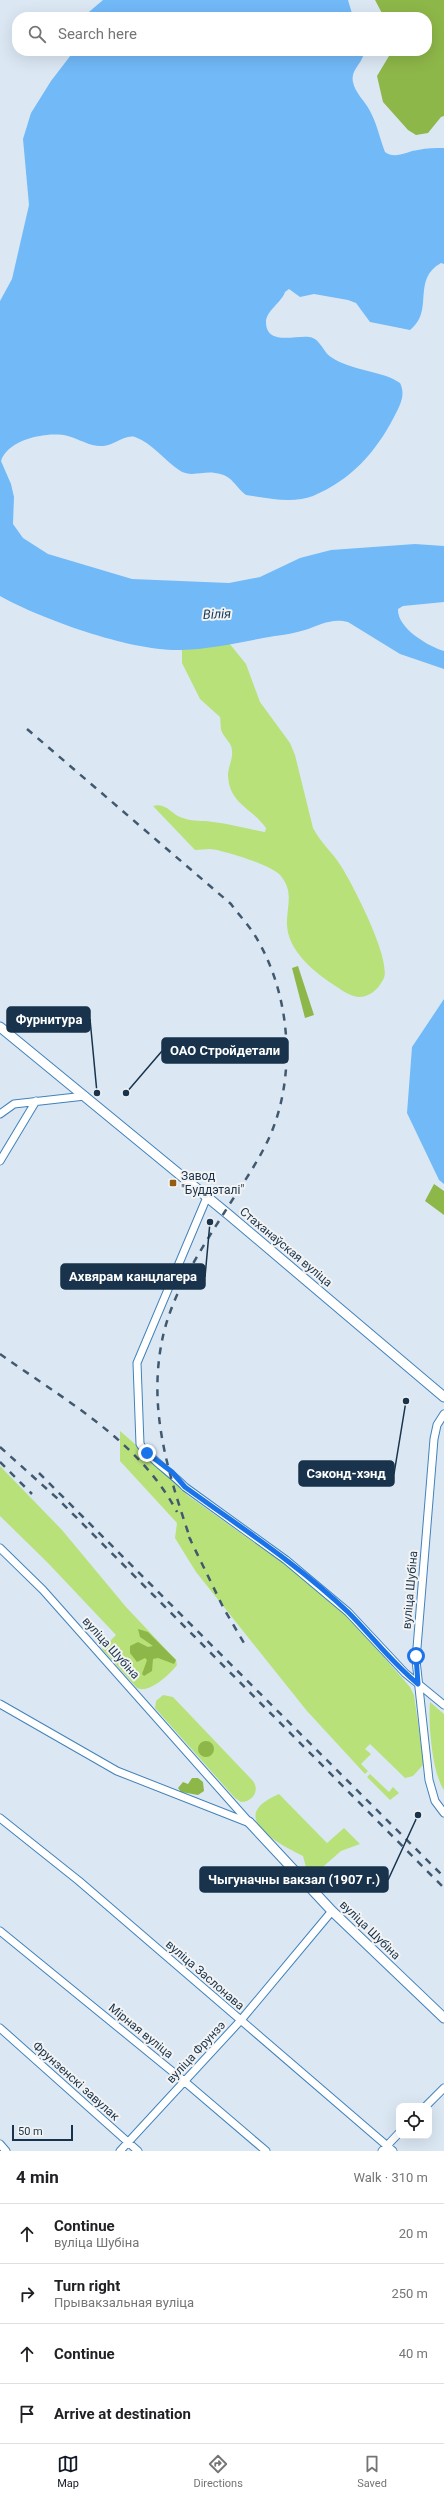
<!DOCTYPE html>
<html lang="en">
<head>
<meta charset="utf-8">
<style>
	:root { --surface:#fff; --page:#f6f6f6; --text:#202124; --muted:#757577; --line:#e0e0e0; --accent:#111827 }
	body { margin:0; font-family:Roboto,sans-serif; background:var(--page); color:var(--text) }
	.controls { position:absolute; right:12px; bottom:12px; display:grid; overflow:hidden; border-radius:8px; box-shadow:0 4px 16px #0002 }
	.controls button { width:36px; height:36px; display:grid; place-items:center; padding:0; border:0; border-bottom:1px solid var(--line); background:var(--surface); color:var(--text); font:20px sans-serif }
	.scale { position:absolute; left:12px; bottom:10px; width:61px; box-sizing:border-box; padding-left:4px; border:2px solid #18334b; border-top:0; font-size:11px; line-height:14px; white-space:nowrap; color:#18334b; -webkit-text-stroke:3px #f3f3f3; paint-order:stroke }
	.stop { position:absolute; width:12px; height:12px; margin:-9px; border:3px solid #1a73e8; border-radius:50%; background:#fff }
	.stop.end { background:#1a73e8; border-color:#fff; box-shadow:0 1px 4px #0008 }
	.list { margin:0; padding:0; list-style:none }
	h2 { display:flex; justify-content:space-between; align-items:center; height:52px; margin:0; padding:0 16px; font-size:17px }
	h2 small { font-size:13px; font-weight:400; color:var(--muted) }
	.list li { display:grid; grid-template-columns:26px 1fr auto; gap:12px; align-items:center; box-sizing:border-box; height:60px; padding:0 16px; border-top:1px solid var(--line) }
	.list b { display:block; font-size:15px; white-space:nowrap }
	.list p { margin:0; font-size:13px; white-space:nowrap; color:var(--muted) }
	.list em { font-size:13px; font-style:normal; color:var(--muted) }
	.icon { flex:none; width:22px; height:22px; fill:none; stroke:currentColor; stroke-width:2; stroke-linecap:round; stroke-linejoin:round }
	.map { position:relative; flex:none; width:444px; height:2151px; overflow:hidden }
	.search { position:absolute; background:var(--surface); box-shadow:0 4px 16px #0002; left:12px; right:12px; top:12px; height:44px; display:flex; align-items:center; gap:10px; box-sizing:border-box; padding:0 14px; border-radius:16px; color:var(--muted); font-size:15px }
	.sheet { height:292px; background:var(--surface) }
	nav { display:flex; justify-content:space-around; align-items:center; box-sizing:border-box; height:56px; border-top:1px solid var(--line); background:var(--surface); font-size:11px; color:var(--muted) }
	nav a { display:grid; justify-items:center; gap:2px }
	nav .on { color:var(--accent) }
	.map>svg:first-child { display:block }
	.green { fill:#b8e17a }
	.forest { fill:#8eb749 }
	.water { fill:#72b9f8 }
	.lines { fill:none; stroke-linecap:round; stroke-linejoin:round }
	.minor-casing { stroke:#4182ba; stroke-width:9 }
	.tertiary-casing { stroke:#4182ba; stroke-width:11 }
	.minor { stroke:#fff; stroke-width:7 }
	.tertiary { stroke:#fff; stroke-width:9 }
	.rail { stroke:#41596f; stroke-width:2.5; stroke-dasharray:7 7; stroke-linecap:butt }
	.route { stroke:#1a73e8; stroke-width:5 }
	.poi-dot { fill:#935c14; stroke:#f3f3f3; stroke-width:1.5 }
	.labels { text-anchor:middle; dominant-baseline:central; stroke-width:4; stroke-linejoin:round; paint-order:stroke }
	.poi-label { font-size:12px; fill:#18334b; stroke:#f3f3f3; text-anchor:start }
	.street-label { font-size:12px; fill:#18334b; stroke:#f3f3f3 }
	.water-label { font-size:13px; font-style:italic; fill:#163c5b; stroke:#f3f3f3 }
	.leader { fill:none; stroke:#18334b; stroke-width:1.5 }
	.callout-dot { fill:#18334b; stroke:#f3f3f3; stroke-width:1.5 }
	.callout { fill:#18334b; stroke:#18334b; stroke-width:1.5 }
	.callout-label { font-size:13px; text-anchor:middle; font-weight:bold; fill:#fff }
</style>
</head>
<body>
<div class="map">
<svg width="444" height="2151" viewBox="0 0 444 2151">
	<rect width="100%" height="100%" fill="#dbe8f4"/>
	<!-- green -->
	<path class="green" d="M229,643L246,664L260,702L290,743L295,755L313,828C320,842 333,853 341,866C353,885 391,958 384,978C381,984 376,991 370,994C358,1001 347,994 337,987C315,973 285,950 287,920C288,902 293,890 280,875C271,865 223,850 210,849C205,849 200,850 195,850L153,806C167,802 171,815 183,818C193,822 203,820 213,822C231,824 248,829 265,832L266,828C251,807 229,804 228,775C228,767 233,759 232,751C232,743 225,739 222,732C220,728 221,722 220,717L200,699L182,663V650Z
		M120,1431L174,1478L187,1495L286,1565L347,1615L410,1687L414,1695L423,1758V1765L413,1776L405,1778L370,1744L365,1749L371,1754L361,1764L368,1771L365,1774L307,1711L196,1572L175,1538L177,1523L120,1461Z
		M0,1466L62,1530L126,1607L176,1660L177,1665C169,1675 149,1694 137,1688L102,1649L116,1635L48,1563L0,1516Z
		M163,1695L173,1697L253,1781C260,1790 253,1802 241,1802L235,1798L155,1708L156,1701Z
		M430,1702L444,1714V1790C432,1773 428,1722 430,1702Z
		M370,1774L389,1792L393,1787L399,1793L390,1800L367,1777Z
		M279,1794L327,1843L344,1828L360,1844L341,1851L309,1879L303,1856C275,1842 226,1816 279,1794Z"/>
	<!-- forest -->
	<path class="forest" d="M375,0H444V116L441,117L428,133L416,135L408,130L383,102L377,76L392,51H427V17H384Z
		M298,966L314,1015L305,1018L292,968Z
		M434,1184L444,1191V1215L425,1201Z
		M138,1629L148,1632L176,1660L174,1664L158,1658L153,1659L152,1671L144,1676L142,1674L147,1660L145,1658L137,1662L130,1653V1646L138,1642L148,1647L153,1646L140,1637Z
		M198 1749a8 8 0 1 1 16 0a8 8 0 1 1-16 0Z
		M192,1778H198L203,1782L204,1791L198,1795L181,1792L178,1788L183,1782L188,1784Z"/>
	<!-- water -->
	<path class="water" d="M103,0H348L353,17H83Z
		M74,51H364C364,63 350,69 353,82C355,93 365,101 370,111C377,124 380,139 385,152C395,160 407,151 418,150C427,148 435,148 444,148V264L441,263C411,280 435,311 410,330L370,322L356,303L348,300L314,294L300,297L289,289L285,292C282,302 266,311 266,322C266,346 296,335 309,337C320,338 323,352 331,357C351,371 384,371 400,383C406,395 400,405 394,417C376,452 351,480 313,496C293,504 266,498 246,495C234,486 233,475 215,473C202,471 190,478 179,470C164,460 152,443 135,437C125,434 113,446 103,446C91,447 79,439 68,436C48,431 8,439 1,461L11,484L14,497L13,524L23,538L48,554L132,579L229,583L260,577L300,558L331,550L415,544L444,546V602L403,606L398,609C397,628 428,646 444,651V669L400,654L348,622C331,618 321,625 305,630C295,633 285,635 275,636C245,641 213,649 182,650C133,652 43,620 0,596V301L12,279L29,205L23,139L31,113L51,81Z
		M444,999V1184L439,1180L407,1113L412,1047Z"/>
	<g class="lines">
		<!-- minor casing -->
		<g class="minor-casing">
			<path id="minor" d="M0,1114L14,1104L85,1096
				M0,1161L36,1101
				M207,1197L137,1363L140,1444C148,1458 172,1473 185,1487L286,1560L348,1612L405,1673L444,1705
				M444,1414L437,1425L434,1439L416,1660L429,1780L435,1801L444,1813
				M0,1548L43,1590L249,1822
				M0,1704L117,1771L247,1822
				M0,1818L79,1881L393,2151
				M0,1931L184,2081L266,2151
				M0,2028L138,2151
				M426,2106L444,2088
				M0,2144L6,2151
				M120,2151L241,2020L332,1911
				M382,2151L399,2133"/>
		</g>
		<!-- tertiary casing -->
		<g class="tertiary-casing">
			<path id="tertiary" d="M0,1027L229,1215L444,1397
				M249,1822L332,1911L444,2018"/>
		</g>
		<!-- minor -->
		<use href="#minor" class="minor"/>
		<!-- tertiary -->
		<use href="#tertiary" class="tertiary"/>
		<!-- rail -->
		<path class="rail" d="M27,729L231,904C238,914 247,923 254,934C288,988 296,1063 275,1123C264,1155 242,1184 224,1213C200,1251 173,1292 163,1336C147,1408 168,1473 191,1541
			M0,1354C63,1399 140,1441 177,1512
			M0,1447L58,1499L444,1888
			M0,1462L32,1494
			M39,1473L444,1877
			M189,1537L224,1609L244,1643"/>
	</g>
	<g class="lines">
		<!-- route -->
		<path class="route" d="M147,1453L172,1472L185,1487C240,1527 299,1565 348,1612C372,1636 392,1663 418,1684L416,1656"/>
	</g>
	<!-- markers -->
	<rect class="poi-dot" x="169" y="1179" width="8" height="8" rx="2"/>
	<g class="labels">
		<!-- poi labels -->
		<g class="poi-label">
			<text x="181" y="1176">Завод<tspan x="181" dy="14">"Буддэталі"</tspan></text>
		</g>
		<!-- street labels -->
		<g class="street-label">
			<text transform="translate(286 1247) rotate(40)">Стаханаўская вуліца</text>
			<text transform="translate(410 1590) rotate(-85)">вуліца Шубіна</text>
			<text transform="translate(111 1648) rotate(48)">вуліца Шубіна</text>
			<text transform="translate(370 1930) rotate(44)">вуліца Шубіна</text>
			<text transform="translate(205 1975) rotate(41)">вуліца Заслонава</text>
			<text transform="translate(141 2031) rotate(39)">Мірная вуліца</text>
			<text transform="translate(196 2052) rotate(-47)">вуліца Фрунзэ</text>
			<text transform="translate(76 2081) rotate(42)">Фрунзенскі завулак</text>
		</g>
		<!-- water labels -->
		<g class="water-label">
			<text transform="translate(217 614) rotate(-2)">Вілія</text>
		</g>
	</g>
	<!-- callouts -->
	<path class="leader" d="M97 1093L90 1019M126 1093L162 1051M210 1222L205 1277M406 1401L394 1474M418 1815L388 1880"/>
	<g class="callout-dot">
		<circle cx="97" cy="1093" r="4"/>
		<circle cx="126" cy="1093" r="4"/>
		<circle cx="210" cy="1222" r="4"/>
		<circle cx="406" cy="1401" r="4"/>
		<circle cx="418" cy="1815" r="4"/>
	</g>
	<g class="callout">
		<rect x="7" y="1007" width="83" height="25" rx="4"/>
		<rect x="162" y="1038" width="126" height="25" rx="4"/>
		<rect x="61" y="1264" width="144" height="25" rx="4"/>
		<rect x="299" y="1461" width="95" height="25" rx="4"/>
		<rect x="200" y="1867" width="188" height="25" rx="4"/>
	</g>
	<g class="callout-label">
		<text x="49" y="1024">Фурнитура</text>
		<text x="225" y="1055">ОАО Стройдетали</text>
		<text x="133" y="1281">Ахвярам канцлагера</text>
		<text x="346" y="1478">Сэконд-хэнд</text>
		<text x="294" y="1884">Чыгуначны вакзал (1907 г.)</text>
	</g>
</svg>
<div class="controls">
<button><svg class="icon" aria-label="locate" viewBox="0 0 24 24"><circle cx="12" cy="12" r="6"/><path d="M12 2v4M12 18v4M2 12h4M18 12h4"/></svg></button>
</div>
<div class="scale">50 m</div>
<div class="stop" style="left:416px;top:1656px"></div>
<div class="stop end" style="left:147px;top:1453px"></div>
<div class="search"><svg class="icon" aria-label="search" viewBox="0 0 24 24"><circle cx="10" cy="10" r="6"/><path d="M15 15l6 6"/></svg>Search here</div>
</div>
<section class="sheet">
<h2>4 min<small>Walk · 310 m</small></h2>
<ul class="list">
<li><svg class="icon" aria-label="ahead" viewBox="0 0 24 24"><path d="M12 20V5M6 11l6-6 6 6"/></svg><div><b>Continue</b><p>вуліца Шубіна</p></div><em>20 m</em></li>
<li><svg class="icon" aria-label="right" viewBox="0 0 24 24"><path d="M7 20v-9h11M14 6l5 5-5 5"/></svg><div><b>Turn right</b><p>Прывакзальная вуліца</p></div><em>250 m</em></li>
<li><svg class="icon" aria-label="ahead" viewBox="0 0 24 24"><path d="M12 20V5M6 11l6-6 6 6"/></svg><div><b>Continue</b></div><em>40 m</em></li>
<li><svg class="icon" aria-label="arrive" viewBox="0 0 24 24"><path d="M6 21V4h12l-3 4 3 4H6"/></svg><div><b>Arrive at destination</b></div></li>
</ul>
</section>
<nav>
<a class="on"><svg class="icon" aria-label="map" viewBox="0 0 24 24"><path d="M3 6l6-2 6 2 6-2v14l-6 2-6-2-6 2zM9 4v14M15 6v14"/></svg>Map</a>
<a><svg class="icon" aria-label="directions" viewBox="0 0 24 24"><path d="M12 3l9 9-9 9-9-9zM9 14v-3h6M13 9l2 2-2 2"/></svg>Directions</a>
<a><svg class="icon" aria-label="saved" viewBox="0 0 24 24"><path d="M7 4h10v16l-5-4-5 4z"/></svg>Saved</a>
</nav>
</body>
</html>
